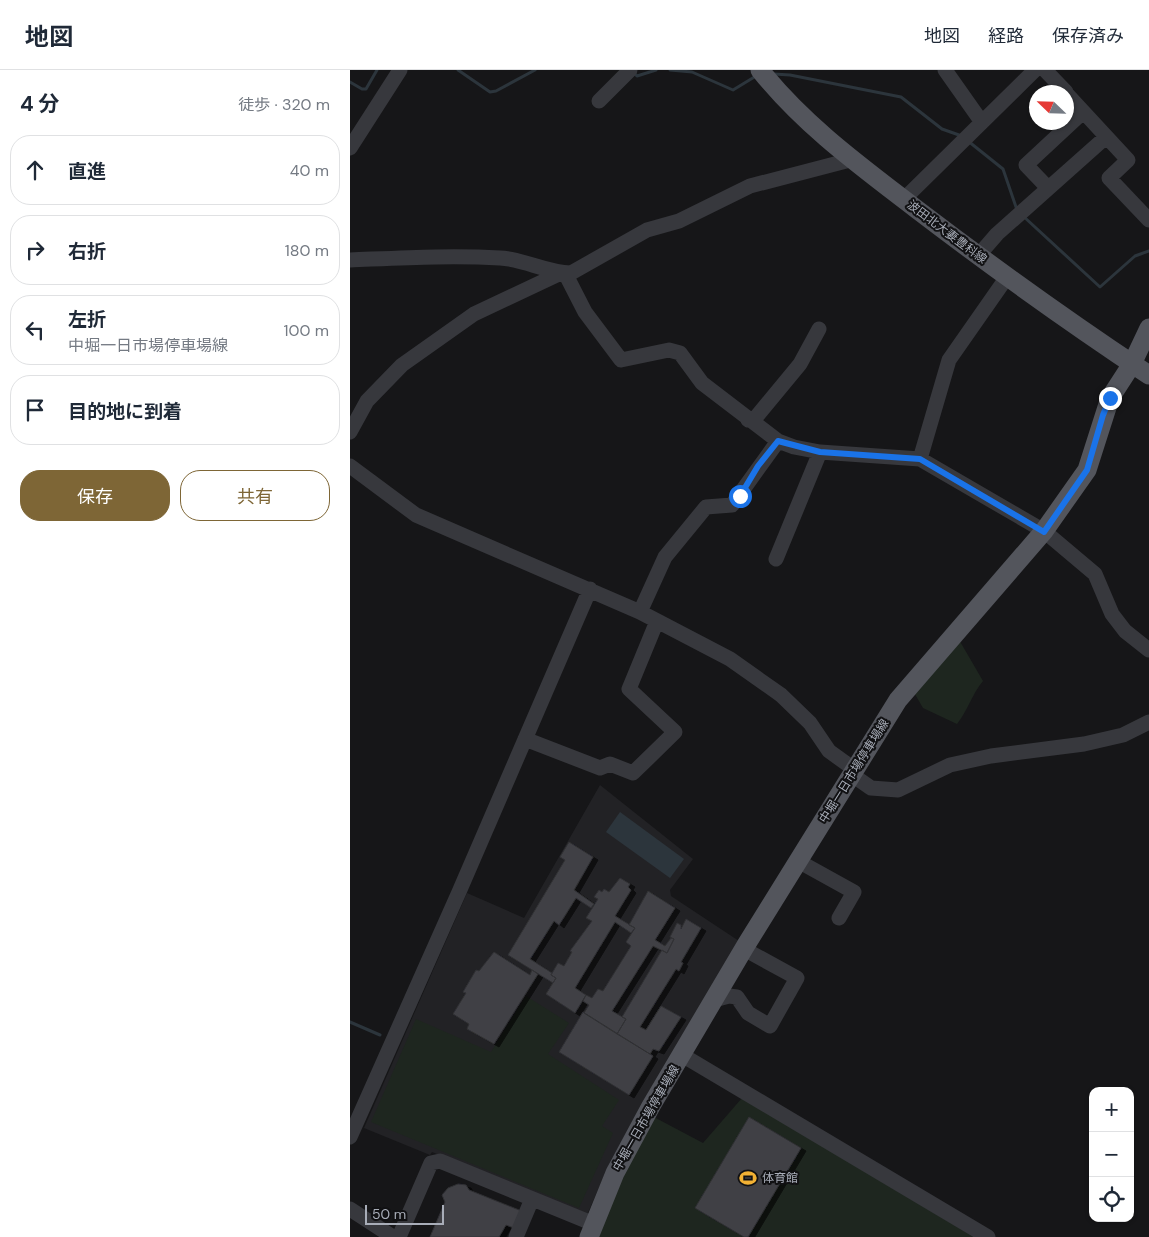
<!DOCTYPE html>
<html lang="ja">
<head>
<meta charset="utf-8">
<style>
	:root { --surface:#fff; --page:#f6f6f7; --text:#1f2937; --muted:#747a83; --line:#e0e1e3; --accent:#7e6636 }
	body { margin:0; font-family:"DM Sans","Noto Sans JP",sans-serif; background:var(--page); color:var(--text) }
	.controls { position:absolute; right:15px; bottom:15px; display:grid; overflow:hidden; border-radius:10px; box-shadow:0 1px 4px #0004 }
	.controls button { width:45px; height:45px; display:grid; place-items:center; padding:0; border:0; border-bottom:1px solid var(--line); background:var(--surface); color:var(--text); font:25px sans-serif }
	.compass { position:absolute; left:679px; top:15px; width:45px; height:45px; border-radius:50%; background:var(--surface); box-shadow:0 1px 4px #0004; rotate:293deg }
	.scale { position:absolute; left:15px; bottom:12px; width:79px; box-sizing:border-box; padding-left:5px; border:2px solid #a8adb8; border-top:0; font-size:14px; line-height:18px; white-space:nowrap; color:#a8adb8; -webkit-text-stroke:4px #111113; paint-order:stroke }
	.stop { position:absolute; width:15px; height:15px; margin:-11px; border:4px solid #1a73e8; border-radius:50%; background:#fff }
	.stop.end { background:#1a73e8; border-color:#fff; box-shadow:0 1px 5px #0008 }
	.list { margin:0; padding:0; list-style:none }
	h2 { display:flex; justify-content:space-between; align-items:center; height:65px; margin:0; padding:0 20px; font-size:21px }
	h2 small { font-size:16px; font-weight:400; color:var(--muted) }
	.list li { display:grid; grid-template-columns:32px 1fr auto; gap:15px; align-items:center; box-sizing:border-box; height:70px; margin:0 10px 10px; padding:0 10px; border:1px solid var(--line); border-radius:20px }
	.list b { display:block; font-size:19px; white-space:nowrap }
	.list p { margin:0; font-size:16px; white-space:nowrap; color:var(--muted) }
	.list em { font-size:16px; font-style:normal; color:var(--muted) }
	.actions { display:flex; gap:10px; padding:15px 20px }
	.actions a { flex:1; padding:11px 0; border:1px solid var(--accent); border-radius:20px; text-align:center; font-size:18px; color:var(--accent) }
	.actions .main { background:var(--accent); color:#fff }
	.icon { flex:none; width:28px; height:28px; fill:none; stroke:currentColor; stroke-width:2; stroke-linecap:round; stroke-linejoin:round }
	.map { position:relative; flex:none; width:799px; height:1167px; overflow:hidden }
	header { display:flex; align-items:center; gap:30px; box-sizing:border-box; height:70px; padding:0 25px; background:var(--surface); border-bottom:1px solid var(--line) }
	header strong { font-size:24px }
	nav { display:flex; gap:28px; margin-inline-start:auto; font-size:18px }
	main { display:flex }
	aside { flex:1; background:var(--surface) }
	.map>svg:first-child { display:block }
	.built { fill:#222225 }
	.green { fill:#1e261f }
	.water { fill:#2c353c }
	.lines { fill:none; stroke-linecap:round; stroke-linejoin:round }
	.stream { stroke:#2c353c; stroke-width:3 }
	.building { fill:#404145; stroke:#303034; filter:url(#shadow) }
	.minor { stroke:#37383d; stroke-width:15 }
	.major { stroke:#53555c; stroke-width:19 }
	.route { stroke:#1a73e8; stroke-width:6 }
	.labels { text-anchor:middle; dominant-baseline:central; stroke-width:4; stroke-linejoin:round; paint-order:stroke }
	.street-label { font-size:12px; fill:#a8adb8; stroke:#111113 }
	.poi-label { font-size:12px; fill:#a8adb8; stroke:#111113; text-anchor:start }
</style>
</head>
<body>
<header>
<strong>地図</strong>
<nav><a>地図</a><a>経路</a><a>保存済み</a></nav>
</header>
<main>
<aside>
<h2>4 分<small>徒歩 · 320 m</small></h2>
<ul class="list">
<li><svg class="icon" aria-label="ahead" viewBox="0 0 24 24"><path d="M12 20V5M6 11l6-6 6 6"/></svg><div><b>直進</b></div><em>40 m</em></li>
<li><svg class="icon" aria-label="right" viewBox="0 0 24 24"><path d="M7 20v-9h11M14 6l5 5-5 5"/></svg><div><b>右折</b></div><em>180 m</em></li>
<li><svg class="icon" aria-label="left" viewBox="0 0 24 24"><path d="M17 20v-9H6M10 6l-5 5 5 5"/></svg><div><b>左折</b><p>中堀一日市場停車場線</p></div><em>100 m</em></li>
<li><svg class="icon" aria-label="arrive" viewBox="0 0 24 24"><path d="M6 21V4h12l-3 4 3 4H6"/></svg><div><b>目的地に到着</b></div></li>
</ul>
<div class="actions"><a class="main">保存</a><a>共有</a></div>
</aside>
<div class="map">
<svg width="799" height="1167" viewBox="0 0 799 1167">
	<defs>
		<filter id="shadow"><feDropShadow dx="5" dy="3" stdDeviation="0" flood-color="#0009"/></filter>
	</defs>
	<rect width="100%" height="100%" fill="#161618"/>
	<!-- built -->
	<path class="built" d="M250,715L343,789L320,820L321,826L389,871L261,1090L237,1145L82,1082L80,1085L14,1058L117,823L174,848Z"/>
	<!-- green -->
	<path class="green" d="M608,568L633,611C622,624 618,640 607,654L573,638L562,619Z
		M176,926L219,953L198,984L269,1030L252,1056L263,1063L229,1138L21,1052L66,949L141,982Z
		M392,1028L624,1167H245L302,1046L353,1073Z"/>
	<!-- water -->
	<path class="water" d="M270,742L334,789L320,808L256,762Z"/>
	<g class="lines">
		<!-- stream -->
		<path class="stream" d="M108,0L140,22L146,21L185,0
			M320,0L342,2L383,20L406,6
			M284,3L287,6L306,0
			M424,4L440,5L551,27L592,59L609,65
			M0,12L12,19H16L27,0
			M618,71L653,99L666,137
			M673,146L750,217L785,186L799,181
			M0,952L30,965"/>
	</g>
	<!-- building -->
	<path class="building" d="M219,772L243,787L224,820L244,834L241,838L226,828L209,855L204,851L180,889L202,903L201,905L206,908L203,913L158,885L215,790L210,787Z
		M270,808L280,814L278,817L281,820L265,846L285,858L281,863L265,852L225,918L236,925L225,943L196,924L206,908L201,905L208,893L214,896L222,882L220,881L242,851L236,848L248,829L244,827L249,820L252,822L254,819L259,822Z
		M298,821L325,838L305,870L315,876L321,868L324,869L317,883L303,876L262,941L276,949L267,964L234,943L239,935L233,931L236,925L242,928L248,919L253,921L281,876L276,872L285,858L279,855Z
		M336,849L351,858L331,892L333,893L329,901L326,899L290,957L296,960L311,936L331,947L309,981L303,979L300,984L267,964L276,949L272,947L312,880L317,883L324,869L320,867L327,853L331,855V859Z
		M144,882L180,905L182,900L188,904L144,974L117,959L119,954L103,944L116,923L113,922L126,900L129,901Z
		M233,942L303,986L279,1025L209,982Z
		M399,1047L451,1078L398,1167H394L345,1138Z
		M108,1114L116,1115L119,1120L174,1142L167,1159L156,1155L149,1167H80L95,1132L92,1125L98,1118Z"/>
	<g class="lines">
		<!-- minor -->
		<path class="minor" d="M595,0L631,51
			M695,0L716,22
			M716,23L778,90L759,108L799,150
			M249,31L280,0
			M0,78L50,0
			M698,118L676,95L733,42
			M554,129L685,0
			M628,186L647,164L756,67
			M0,190C50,188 100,185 150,188C174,189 197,203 221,203L297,160L329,151L400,116L500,90
			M215,203L235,242L271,290L319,280L330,283L352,313L428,371L444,377L470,382L570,389L694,461L745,504L762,544L775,561L799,580
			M398,350L407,346L450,294L469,259
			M0,362L17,331L52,295L124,244L211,203
			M570,389L599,290L657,207
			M0,396L66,445L290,542L380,589L431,625L460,653L479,681L504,699
			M426,489L470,382
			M290,542L315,487L356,437L382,435L428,371
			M175,669L250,698L260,694L283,703L325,662L279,619L307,551
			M501,704L521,718L548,720L600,695L641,686L734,674L773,665L799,652
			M448,791L504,822L489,848
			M364,930L379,926L387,927L398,943L420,956L447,908L394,879
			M332,985L638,1167
			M0,1067L109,822L240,519
			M0,1139L43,1167
			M49,1167L81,1093L90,1091L244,1154
			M166,1167L182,1129"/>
		<!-- major -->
		<path class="major" d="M410,0C454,55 509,95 565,138C641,196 719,252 799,305
			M239,1167L265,1103L301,1036L396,875L548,630L694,461L737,400L760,328L782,294L799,258"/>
	</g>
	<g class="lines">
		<!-- route -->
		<path class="route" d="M390,426L408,396L428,371L470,382L570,389L694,462L737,400L753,345L760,328"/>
	</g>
	<!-- icons -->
	<defs>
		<g id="stadium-bare" transform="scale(1.35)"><path d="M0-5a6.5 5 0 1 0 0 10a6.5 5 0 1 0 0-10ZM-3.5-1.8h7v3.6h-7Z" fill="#f2b134" stroke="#111113" stroke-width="2.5" paint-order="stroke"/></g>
	</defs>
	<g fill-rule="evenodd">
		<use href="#stadium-bare" x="398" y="1108"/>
	</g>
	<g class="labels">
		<!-- street labels -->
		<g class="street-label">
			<text transform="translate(597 162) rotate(37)">波田北大妻豊科線</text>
			<text transform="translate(504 701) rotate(-58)">中堀一日市場停車場線</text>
			<text transform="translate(296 1048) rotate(-60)">中堀一日市場停車場線</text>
		</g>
		<!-- poi labels -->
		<g class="poi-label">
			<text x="412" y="1108">体育館</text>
		</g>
	</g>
</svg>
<div class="controls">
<button>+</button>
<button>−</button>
<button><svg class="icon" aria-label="locate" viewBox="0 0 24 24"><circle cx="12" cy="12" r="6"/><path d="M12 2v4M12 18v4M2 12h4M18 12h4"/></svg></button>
</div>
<svg class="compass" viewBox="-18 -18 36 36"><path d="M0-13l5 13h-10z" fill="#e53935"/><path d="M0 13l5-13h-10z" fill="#747a83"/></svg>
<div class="scale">50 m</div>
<div class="stop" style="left:390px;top:426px"></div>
<div class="stop end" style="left:760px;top:328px"></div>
</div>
</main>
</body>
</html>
